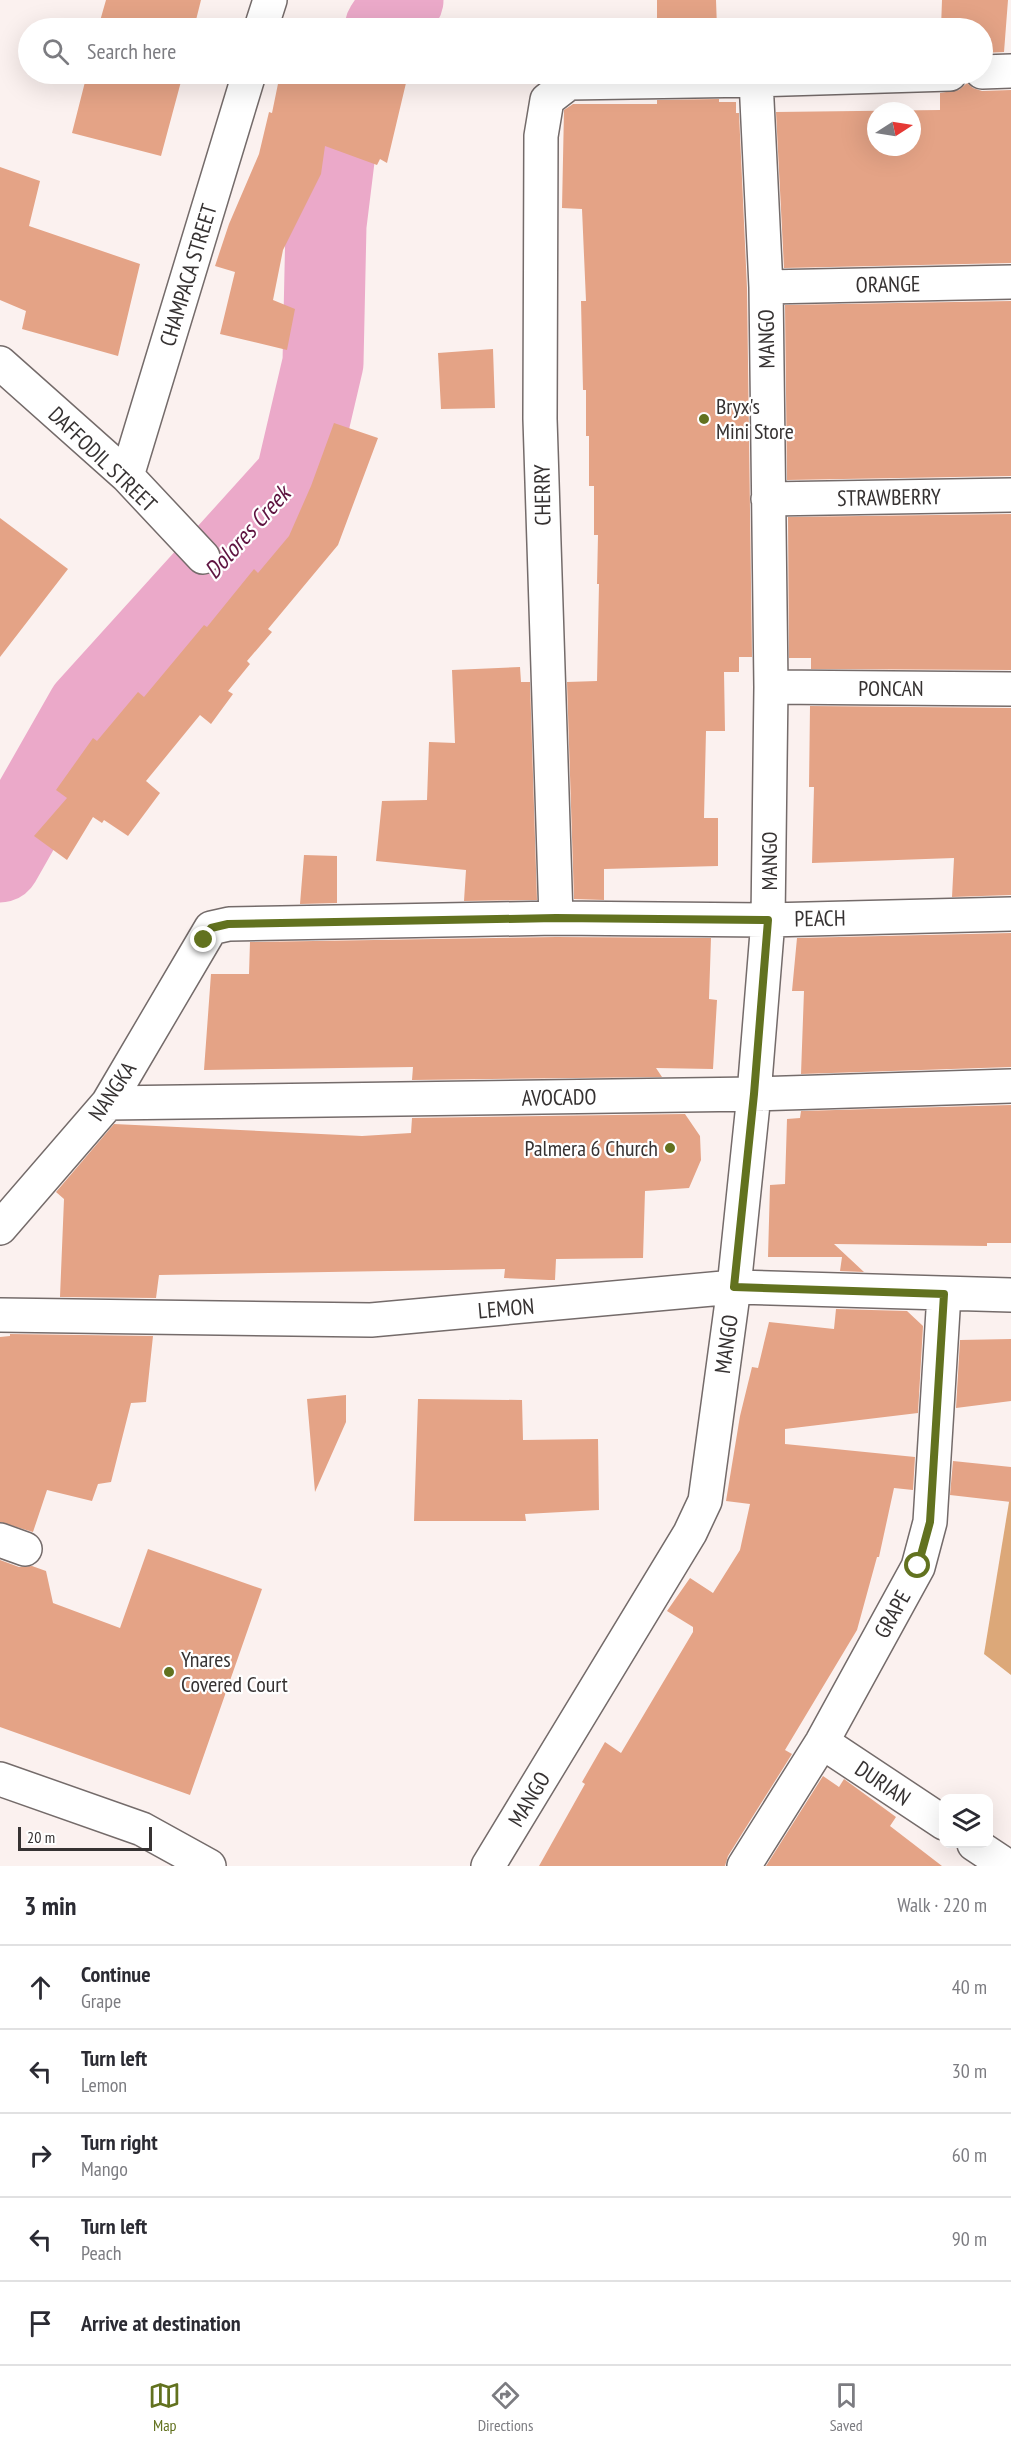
<!DOCTYPE html>
<html lang="en">
<head>
<meta charset="utf-8">
<style>
	:root { --surface:#fff; --page:#f7f7f7; --text:#2b2b33; --muted:#7c7c81; --line:#e1e1e2; --accent:#62721f }
	body { margin:0; font-family:"PT Sans Narrow",sans-serif; background:var(--page); color:var(--text) }
	.controls { position:absolute; right:18px; bottom:18px; display:grid; overflow:hidden; border-radius:12px; box-shadow:0 6px 24px #0002 }
	.controls button { width:54px; height:54px; display:grid; place-items:center; padding:0; border:0; border-bottom:2px solid var(--line); background:var(--surface); color:var(--text); font:30px sans-serif }
	.compass { position:absolute; left:867px; top:102px; width:54px; height:54px; border-radius:50%; background:var(--surface); box-shadow:0 6px 24px #0002; rotate:78deg }
	.scale { position:absolute; left:18px; bottom:15px; width:134px; box-sizing:border-box; padding-left:6px; border:3px solid #363232; border-top:0; font-size:16px; line-height:21px; white-space:nowrap; color:#363232; -webkit-text-stroke:4px #fff; paint-order:stroke }
	.stop { position:absolute; width:18px; height:18px; margin:-14px; border:4px solid #62721f; border-radius:50%; background:#fff }
	.stop.end { background:#62721f; border-color:#fff; box-shadow:0 2px 6px #0008 }
	.list { margin:0; padding:0; list-style:none }
	h2 { display:flex; justify-content:space-between; align-items:center; height:78px; margin:0; padding:0 24px; font-size:26px }
	h2 small { font-size:20px; font-weight:400; color:var(--muted) }
	.list li { display:grid; grid-template-columns:39px 1fr auto; gap:18px; align-items:center; box-sizing:border-box; height:84px; padding:0 24px; border-top:2px solid var(--line) }
	.list b { display:block; font-size:22px; white-space:nowrap }
	.list p { margin:0; font-size:20px; white-space:nowrap; color:var(--muted) }
	.list em { font-size:20px; font-style:normal; color:var(--muted) }
	.icon { flex:none; width:33px; height:33px; fill:none; stroke:currentColor; stroke-width:2; stroke-linecap:round; stroke-linejoin:round }
	.map { position:relative; flex:none; width:1011px; height:1866px; overflow:hidden }
	.search { position:absolute; background:var(--surface); box-shadow:0 6px 24px #0002; left:18px; right:18px; top:18px; height:66px; display:flex; align-items:center; gap:15px; box-sizing:border-box; padding:0 21px; border-radius:33px; color:var(--muted); font-size:22px }
	.sheet { height:498px; background:var(--surface) }
	nav { display:flex; justify-content:space-around; align-items:center; box-sizing:border-box; height:84px; border-top:2px solid var(--line); background:var(--surface); font-size:16px; color:var(--muted) }
	nav a { display:grid; justify-items:center; gap:3px }
	nav .on { color:var(--accent) }
	.map>svg:first-child { display:block }
	.forest { fill:#dca879 }
	.lines { fill:none; stroke-linecap:round; stroke-linejoin:round }
	.river { stroke:#eba9c9; stroke-width:81 }
	.building { fill:#e4a386; fill-rule:evenodd }
	.minor-casing { stroke:#746b6a; stroke-width:36 }
	.minor { stroke:#fff; stroke-width:33 }
	.route { stroke:#62721f; stroke-width:8 }
	.poi-dot { fill:#62721f; stroke:#fff; stroke-width:2 }
	.labels { text-anchor:middle; dominant-baseline:central; stroke-width:4.5; stroke-linejoin:round; paint-order:stroke }
	.street-label { font-size:22px; fill:#363232; stroke:#fff }
	.poi-label { font-size:22px; fill:#363232; stroke:#fff; text-anchor:start }
	.water-label { font-size:24px; font-style:italic; fill:#5e1340; stroke:#fff }
</style>
</head>
<body>
<div class="map">
<svg width="1011" height="1866" viewBox="0 0 1011 1866">
	<rect width="100%" height="100%" fill="#fbf1ef"/>
	<!-- forest -->
	<path class="forest" d="M1011,1490V1675L984,1654Z"/>
	<g class="lines">
		<!-- river -->
		<path class="river" d="M385,28L403,0
			M0,862L87,709L296,478L323,363L326,225L342,95L356,74"/>
	</g>
	<!-- building -->
	<path class="building" d="M106,0H201L194,28H98Z
		M657,0H716L717,28H657Z
		M942,0H1008L1004,52L982,53V28H941Z
		M87,74H183L161,156L72,133Z
		M280,74H363L406,83L387,163L380,159L377,165L325,146L321,174L283,250L273,300L295,309L287,350L220,334L235,272L215,266L229,224L259,154L269,112L272,113Z
		M967,83L973,88L982,91L1011,90V263L784,268L776,112L940,110V93L959,90ZM876,111H912V147H876Z
		M719,99V102H736V113H739L747,288L752,657H739V672H724L725,731H706L704,818H718V866L604,869V900L574,899L567,682L597,681L599,584H597L598,535H594V486H589V436H586V390H583L581,301H586L582,209L562,208L564,110L573,104H657V100Z
		M0,167L40,181L29,226L140,264L118,356L22,329L26,311L0,300Z
		M1011,301V476L787,480L785,305Z
		M493,349L495,408L441,409L438,353Z
		M334,423L378,438L338,545L268,629L272,632L247,661L250,664L228,691L233,694L211,724L200,715L146,781L160,793L128,836L104,820L102,823L93,817L67,860L34,836L67,798L56,790L93,738L97,741L138,692L144,697L204,625L207,627L254,569L258,573L289,536L311,486Z
		M1011,514V670L811,669V658H789L788,517Z
		M0,518L68,569L0,657Z
		M520,667L521,682H530L537,900L464,901L466,870L376,861L382,801L427,800L429,742L455,743L452,670Z
		M810,706L1011,708V895L952,897L954,858L812,863L814,787H809Z
		M304,855L337,856V903L300,904Z
		M1011,933V1067L801,1074L804,991H792L797,938Z
		M556,937L711,938L709,999L717,1000L713,1069L656,1068L662,1077L412,1080L413,1067L204,1070L211,974H249L250,942Z
		M1011,1105V1243H987V1246L834,1244L864,1272L840,1271L842,1257H768L770,1185L785,1184L787,1119L800,1118L801,1111Z
		M685,1114L700,1136L701,1160L689,1188L645,1191L643,1258L556,1259L555,1280H549L504,1278L505,1269L159,1275L156,1298L60,1297L64,1199L56,1192L114,1124L362,1136L411,1133L412,1118Z
		M836,1309L907,1311L923,1326L918,1413L785,1429V1444L915,1457L913,1490L894,1488L879,1557H877L857,1630L785,1750L792,1754L728,1856L725,1866H539L585,1784L582,1782L605,1742L621,1753L693,1632V1627L667,1611L690,1578L713,1593L740,1550L750,1504L726,1501L740,1416L752,1367L758,1368L769,1322L834,1329Z
		M10,1334L153,1336L146,1402L131,1403L111,1482L98,1484L92,1501L47,1490L33,1532L0,1522V1337L10,1336Z
		M1011,1339V1401L956,1408L960,1340Z
		M346,1395V1422L315,1492L307,1399Z
		M418,1399L522,1400L523,1440L598,1439L599,1510L525,1514L526,1521H414Z
		M953,1461L1011,1467V1502L950,1495Z
		M148,1549L262,1589L190,1795L0,1727V1560L19,1567L32,1566L46,1571L53,1603L120,1628Z
		M823,1776L839,1787L844,1779L896,1817L890,1826L942,1866H766Z"/>
	<g class="lines">
		<!-- minor casing -->
		<g class="minor-casing">
			<path id="minor" d="M261,28L270,0
				M982,72L1011,71
				M766,287L1011,282
				M0,363L127,476L203,557
				M127,476L249,74
				M768,499L1011,495
				M771,687L1011,689
				M556,918L540,419L541,136L547,100L569,83L756,80L950,74
				M108,1103L754,1094L1011,1086
				M0,1228L108,1103L211,928L229,924L556,918L768,920L1011,914
				M0,1315L371,1320L734,1287L1011,1295
				M0,1540L25,1549
				M822,1742L944,1823
				M0,1779L142,1829L209,1866
				M974,1844L1007,1866
				M488,1866L690,1533L705,1501L734,1287L754,1094L768,920L771,687L766,287L756,80
				M744,1866L822,1742L918,1567L930,1522L944,1294"/>
		</g>
		<!-- minor -->
		<use href="#minor" class="minor"/>
	</g>
	<g class="lines">
		<!-- route -->
		<path class="route" d="M204,940L211,928L228,924L556,918L768,920L754,1094L734,1287L944,1294L930,1522L918,1566"/>
	</g>
	<!-- markers -->
	<g class="poi-dot">
		<circle cx="704" cy="419" r="6"/>
		<circle cx="670" cy="1148" r="6"/>
		<circle cx="169" cy="1672" r="6"/>
	</g>
	<g class="labels">
		<!-- street labels -->
		<g class="street-label">
			<text transform="translate(188 275) rotate(-73)">CHAMPACA STREET</text>
			<text transform="translate(888 284) rotate(-1)">ORANGE</text>
			<text transform="translate(766 339) rotate(-91)">MANGO</text>
			<text transform="translate(103 459) rotate(44)">DAFFODIL STREET</text>
			<text transform="translate(542 495) rotate(-91)">CHERRY</text>
			<text transform="translate(889 497) rotate(-1)">STRAWBERRY</text>
			<text x="891" y="688">PONCAN</text>
			<text transform="translate(769 861) rotate(-90)">MANGO</text>
			<text transform="translate(820 918) rotate(-1)">PEACH</text>
			<text transform="translate(112 1091) rotate(-56)">NANGKA</text>
			<text transform="translate(559 1097) rotate(-1)">AVOCADO</text>
			<text transform="translate(506 1308) rotate(-5)">LEMON</text>
			<text transform="translate(726 1344) rotate(-82)">MANGO</text>
			<text transform="translate(892 1614) rotate(-61)">GRAPE</text>
			<text transform="translate(883 1783) rotate(34)">DURIAN</text>
			<text transform="translate(529 1799) rotate(-59)">MANGO</text>
		</g>
		<!-- poi labels -->
		<g class="poi-label">
			<text x="716" y="406">Bryx's<tspan x="716" dy="25">Mini Store</tspan></text>
			<text x="658" y="1148" text-anchor="end">Palmera 6 Church</text>
			<text x="181" y="1659">Ynares<tspan x="181" dy="25">Covered Court</tspan></text>
		</g>
		<!-- water labels -->
		<g class="water-label">
			<text transform="translate(247 532) rotate(-48)">Dolores Creek</text>
		</g>
	</g>
</svg>
<div class="controls">
<button><svg class="icon" aria-label="layers" viewBox="0 0 24 24"><path d="M12 4l9 5-9 5-9-5zM3 14l9 5 9-5"/></svg></button>
</div>
<svg class="compass" viewBox="-18 -18 36 36"><path d="M0-13l5 13h-10z" fill="#e53935"/><path d="M0 13l5-13h-10z" fill="#7c7c81"/></svg>
<div class="scale">20 m</div>
<div class="stop" style="left:918px;top:1566px"></div>
<div class="stop end" style="left:204px;top:940px"></div>
<div class="search"><svg class="icon" aria-label="search" viewBox="0 0 24 24"><circle cx="10" cy="10" r="6"/><path d="M15 15l6 6"/></svg>Search here</div>
</div>
<section class="sheet">
<h2>3 min<small>Walk · 220 m</small></h2>
<ul class="list">
<li><svg class="icon" aria-label="ahead" viewBox="0 0 24 24"><path d="M12 20V5M6 11l6-6 6 6"/></svg><div><b>Continue</b><p>Grape</p></div><em>40 m</em></li>
<li><svg class="icon" aria-label="left" viewBox="0 0 24 24"><path d="M17 20v-9H6M10 6l-5 5 5 5"/></svg><div><b>Turn left</b><p>Lemon</p></div><em>30 m</em></li>
<li><svg class="icon" aria-label="right" viewBox="0 0 24 24"><path d="M7 20v-9h11M14 6l5 5-5 5"/></svg><div><b>Turn right</b><p>Mango</p></div><em>60 m</em></li>
<li><svg class="icon" aria-label="left" viewBox="0 0 24 24"><path d="M17 20v-9H6M10 6l-5 5 5 5"/></svg><div><b>Turn left</b><p>Peach</p></div><em>90 m</em></li>
<li><svg class="icon" aria-label="arrive" viewBox="0 0 24 24"><path d="M6 21V4h12l-3 4 3 4H6"/></svg><div><b>Arrive at destination</b></div></li>
</ul>
</section>
<nav>
<a class="on"><svg class="icon" aria-label="map" viewBox="0 0 24 24"><path d="M3 6l6-2 6 2 6-2v14l-6 2-6-2-6 2zM9 4v14M15 6v14"/></svg>Map</a>
<a><svg class="icon" aria-label="directions" viewBox="0 0 24 24"><path d="M12 3l9 9-9 9-9-9zM9 14v-3h6M13 9l2 2-2 2"/></svg>Directions</a>
<a><svg class="icon" aria-label="saved" viewBox="0 0 24 24"><path d="M7 4h10v16l-5-4-5 4z"/></svg>Saved</a>
</nav>
</body>
</html>
